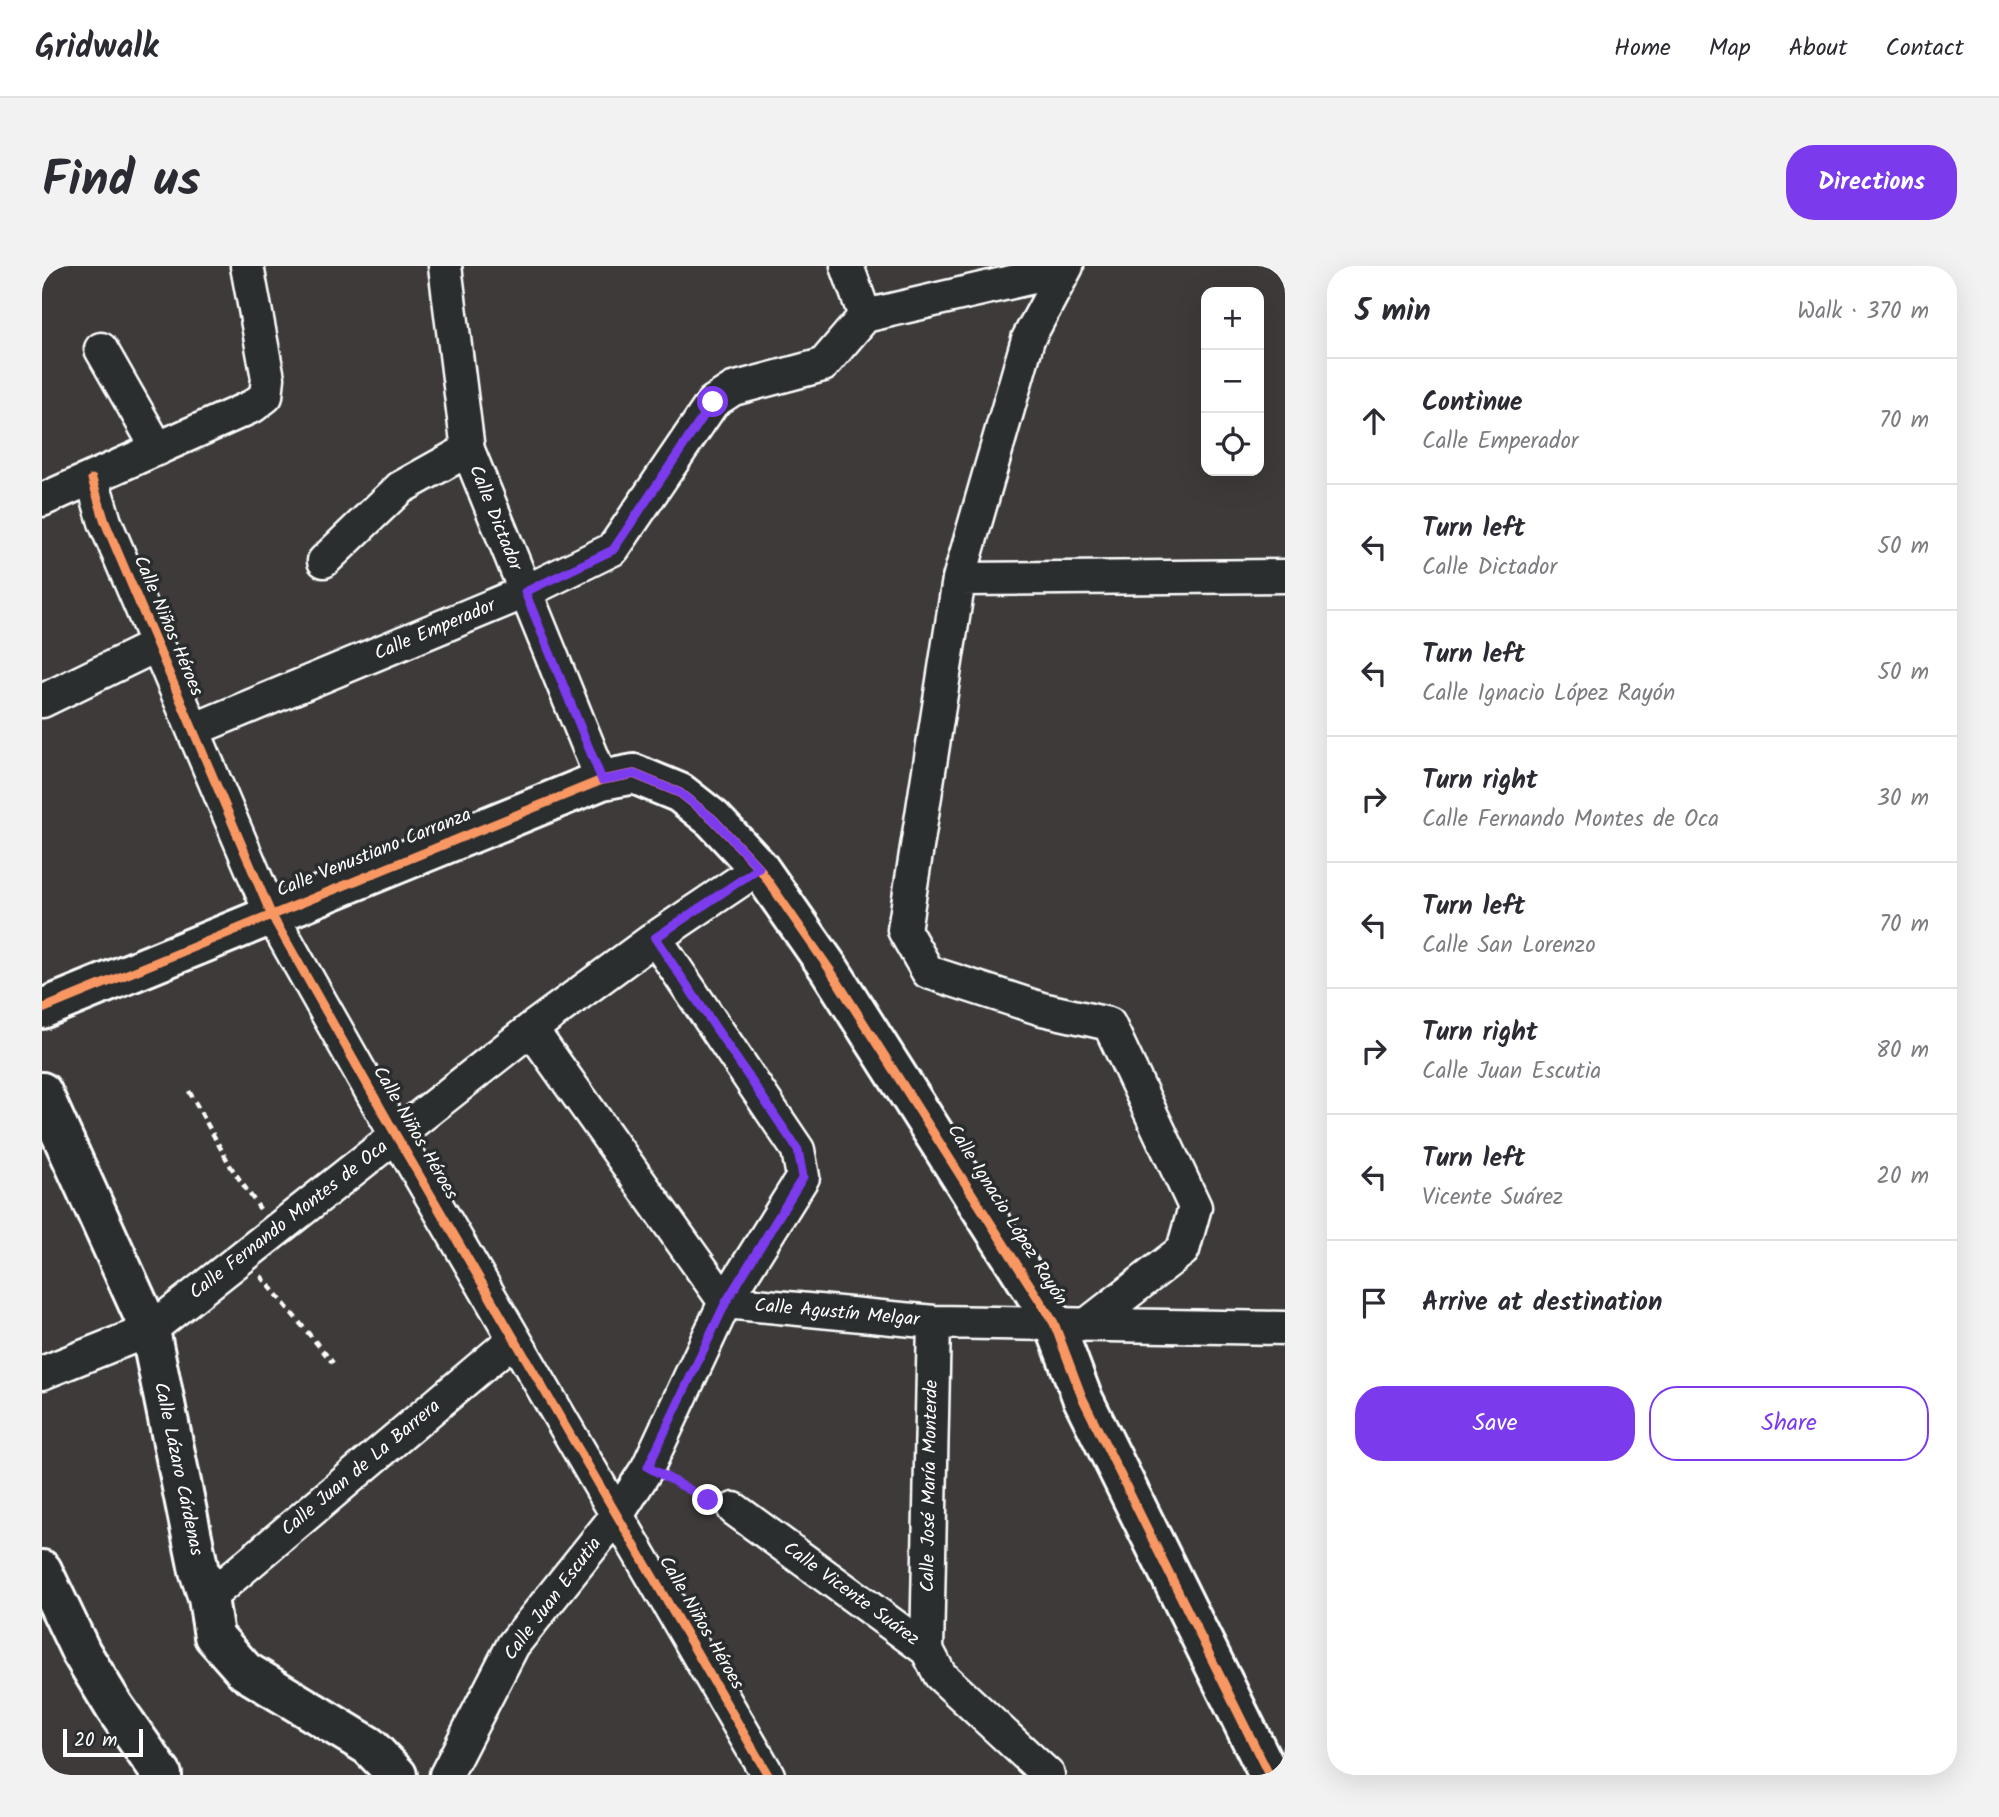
<!DOCTYPE html>
<html lang="en">
<head>
<meta charset="utf-8">
<style>
	:root { --surface:#fff; --page:#f2f2f3; --text:#2b2b33; --muted:#7c7c81; --line:#e1e1e2; --accent:#7c3aed }
	body { margin:0; font-family:Kalam,sans-serif; background:var(--page); color:var(--text) }
	.controls { position:absolute; right:21px; top:21px; display:grid; overflow:hidden; border-radius:14px; box-shadow:0 7px 28px #0002 }
	.controls button { width:63px; height:63px; display:grid; place-items:center; padding:0; border:0; border-bottom:2px solid var(--line); background:var(--surface); color:var(--text); font:35px sans-serif }
	.scale { position:absolute; left:21px; bottom:18px; width:80px; box-sizing:border-box; padding-left:7px; border:4px solid #fff; border-top:0; font-size:19px; line-height:24px; white-space:nowrap; color:#fff; -webkit-text-stroke:5px #2a2d2e; paint-order:stroke }
	.stop { position:absolute; width:21px; height:21px; margin:-16px; border:5px solid #7c3aed; border-radius:50%; background:#fff }
	.stop.end { background:#7c3aed; border-color:#fff; box-shadow:0 2px 7px #0008 }
	.list { margin:0; padding:0; list-style:none }
	h2 { display:flex; justify-content:space-between; align-items:center; height:91px; margin:0; padding:0 28px; font-size:30px }
	h2 small { font-size:23px; font-weight:400; color:var(--muted) }
	.list li { display:grid; grid-template-columns:46px 1fr auto; gap:21px; align-items:center; box-sizing:border-box; height:126px; padding:0 28px; border-top:2px solid var(--line) }
	.list b { display:block; font-size:26px; white-space:nowrap }
	.list p { margin:0; font-size:23px; white-space:nowrap; color:var(--muted) }
	.list em { font-size:23px; font-style:normal; color:var(--muted) }
	.actions { display:flex; gap:14px; padding:21px 28px }
	.actions a { flex:1; padding:16px 0; border:2px solid var(--accent); border-radius:28px; text-align:center; font-size:24px; color:var(--accent) }
	.actions .main { background:var(--accent); color:#fff }
	.icon { flex:none; width:38px; height:38px; fill:none; stroke:currentColor; stroke-width:2; stroke-linecap:round; stroke-linejoin:round }
	.map { position:relative; flex:none; width:1243px; height:1509px; overflow:hidden; border-radius:28px }
	header { display:flex; align-items:center; gap:42px; box-sizing:border-box; height:98px; padding:0 35px; background:var(--surface); border-bottom:2px solid var(--line) }
	header strong { font-size:33px }
	nav { display:flex; gap:38px; margin-inline-start:auto; font-size:24px }
	.intro { display:flex; align-items:center; justify-content:space-between; box-sizing:border-box; height:168px; padding:0 42px }
	h1 { margin:0; font-size:49px }
	.button { padding:18px 32px; border-radius:28px; background:var(--accent); color:#fff; font-size:24px; font-weight:700 }
	main { display:flex; gap:42px; padding:0 42px }
	aside { flex:1; background:var(--surface); border-radius:28px; box-shadow:0 7px 28px #0002 }
	.map>svg:first-child { display:block }
	.lines { fill:none; stroke-linecap:round; stroke-linejoin:round }
	.street-casing { stroke:#fff; stroke-width:37 }
	.secondary-casing { stroke:#fff; stroke-width:44 }
	.path { stroke:#fff; stroke-width:4.5; stroke-dasharray:7 5; stroke-linecap:butt }
	.street { stroke:#2a2d2e; stroke-width:32 }
	.secondary { stroke:#2a2d2e; stroke-width:38 }
	.cycleway-casing { stroke:#2a2d2e; stroke-width:13 }
	.cycleway { stroke:#f99763; stroke-width:9 }
	.route { stroke:#7c3aed; stroke-width:9 }
	.labels { text-anchor:middle; dominant-baseline:central; stroke-width:7; stroke-linejoin:round; paint-order:stroke }
	.street-label { font-size:19px; fill:#fff; stroke:#2a2d2e }
</style>
</head>
<body>
<header>
<strong>Gridwalk</strong>
<nav><a>Home</a><a>Map</a><a>About</a><a>Contact</a></nav>
</header>
<div class="intro"><h1>Find us</h1><a class="button">Directions</a></div>
<main>
<div class="map">
<svg width="1243" height="1509" viewBox="0 0 1243 1509">
	<rect width="100%" height="100%" fill="#3e3a3a"/>
	<filter id="ink" filterUnits="userSpaceOnUse"><feTurbulence type="fractalNoise" baseFrequency=".0143" numOctaves="2"/><feDisplacementMap in="SourceGraphic" scale="14" xChannelSelector="R" yChannelSelector="G"/><feConvolveMatrix kernelMatrix="1 2 1 2 8 2 1 2 1" color-interpolation-filters="sRGB"/></filter>
	<g filter="url(#ink)">
		<g class="lines">
			<!-- street casing -->
			<g class="street-casing">
				<path id="street" d="M403,0L426,184L560,514
					M805,0L823,50
					M1025,0L986,73L917,313L862,664L886,706L1000,743L1067,758L1153,941L1141,984L1047,1057
					M823,50L1022,4
					M59,83L116,183
					M50,213L63,256L229,648L355,871L726,1509
					M0,234L211,140L224,130L226,112L205,0
					M282,295L358,222L426,184
					M917,313L1243,310
					M0,435L115,379
					M151,464L483,326L571,283L671,136L691,123L781,99L823,50
					M489,763L683,1036L892,1056L1243,1062
					M0,1107L108,1064L489,763L613,672L717,602
					M692,1243L885,1384L898,1409L1006,1509
					M166,1332L472,1073
					M885,1384L892,1056
					M404,1509L471,1379L576,1248L606,1201L683,1036L761,911L756,884L613,672"/>
			</g>
			<!-- secondary casing -->
			<g class="secondary-casing">
				<path id="secondary" d="M0,743L560,514L592,508L638,527L671,553L717,602L788,704L1012,1057L1040,1131L1227,1509
					M0,826L108,1064L157,1305L166,1332L172,1370L203,1405L327,1480L355,1509
					M0,1304L39,1386L73,1442L120,1509"/>
			</g>
			<!-- path -->
			<path class="path" d="M147,825L189,901L218,943
				M219,1010L291,1097
				M631,1215L667,1234"/>
			<!-- street -->
			<use href="#street" class="street"/>
			<!-- secondary -->
			<use href="#secondary" class="secondary"/>
			<!-- cycleway casing -->
			<g class="cycleway-casing">
				<path id="cycleway" d="M50,213L63,256L229,648L355,871L726,1509
					M0,743L560,514L592,508L638,527L671,553L717,602L788,704L1012,1057L1040,1131L1227,1509"/>
			</g>
			<!-- cycleway -->
			<use href="#cycleway" class="cycleway"/>
		</g>
	</g>
	<g class="lines" filter="url(#ink)">
		<!-- route -->
		<path class="route" d="M666,1234L606,1201L684,1036L761,911L756,884L613,672L717,602L671,553L638,527L592,508L560,514L483,326L571,284L671,136"/>
	</g>
	<g class="labels">
		<!-- street labels -->
		<g class="street-label">
			<text transform="translate(453 252) rotate(68)">Calle Dictador</text>
			<text transform="translate(126 360) rotate(67)">Calle Niños Héroes</text>
			<text transform="translate(393 364) rotate(-23)">Calle Emperador</text>
			<text transform="translate(332 587) rotate(-22)">Calle Venustiano Carranza</text>
			<text transform="translate(373 867) rotate(60)">Calle Niños Héroes</text>
			<text transform="translate(965 949) rotate(58)">Calle Ignacio López Rayón</text>
			<text transform="translate(247 954) rotate(-38)">Calle Fernando Montes de Oca</text>
			<text transform="translate(795 1047) rotate(5)">Calle Agustín Melgar</text>
			<text transform="translate(319 1202) rotate(-40)">Calle Juan de La Barrera</text>
			<text transform="translate(136 1203) rotate(78)">Calle Lázaro Cárdenas</text>
			<text transform="translate(888 1220) rotate(-89)">Calle José María Monterde</text>
			<text transform="translate(809 1328) rotate(36)">Calle Vicente Suárez</text>
			<text transform="translate(511 1333) rotate(-53)">Calle Juan Escutia</text>
			<text transform="translate(659 1357) rotate(60)">Calle Niños Héroes</text>
		</g>
	</g>
</svg>
<div class="controls">
<button>+</button>
<button>−</button>
<button><svg class="icon" aria-label="locate" viewBox="0 0 24 24"><circle cx="12" cy="12" r="6"/><path d="M12 2v4M12 18v4M2 12h4M18 12h4"/></svg></button>
</div>
<div class="scale">20 m</div>
<div class="stop" style="left:671px;top:136px"></div>
<div class="stop end" style="left:666px;top:1234px"></div>
</div>
<aside>
<h2>5 min<small>Walk · 370 m</small></h2>
<ul class="list">
<li><svg class="icon" aria-label="ahead" viewBox="0 0 24 24"><path d="M12 20V5M6 11l6-6 6 6"/></svg><div><b>Continue</b><p>Calle Emperador</p></div><em>70 m</em></li>
<li><svg class="icon" aria-label="left" viewBox="0 0 24 24"><path d="M17 20v-9H6M10 6l-5 5 5 5"/></svg><div><b>Turn left</b><p>Calle Dictador</p></div><em>50 m</em></li>
<li><svg class="icon" aria-label="left" viewBox="0 0 24 24"><path d="M17 20v-9H6M10 6l-5 5 5 5"/></svg><div><b>Turn left</b><p>Calle Ignacio López Rayón</p></div><em>50 m</em></li>
<li><svg class="icon" aria-label="right" viewBox="0 0 24 24"><path d="M7 20v-9h11M14 6l5 5-5 5"/></svg><div><b>Turn right</b><p>Calle Fernando Montes de Oca</p></div><em>30 m</em></li>
<li><svg class="icon" aria-label="left" viewBox="0 0 24 24"><path d="M17 20v-9H6M10 6l-5 5 5 5"/></svg><div><b>Turn left</b><p>Calle San Lorenzo</p></div><em>70 m</em></li>
<li><svg class="icon" aria-label="right" viewBox="0 0 24 24"><path d="M7 20v-9h11M14 6l5 5-5 5"/></svg><div><b>Turn right</b><p>Calle Juan Escutia</p></div><em>80 m</em></li>
<li><svg class="icon" aria-label="left" viewBox="0 0 24 24"><path d="M17 20v-9H6M10 6l-5 5 5 5"/></svg><div><b>Turn left</b><p>Vicente Suárez</p></div><em>20 m</em></li>
<li><svg class="icon" aria-label="arrive" viewBox="0 0 24 24"><path d="M6 21V4h12l-3 4 3 4H6"/></svg><div><b>Arrive at destination</b></div></li>
</ul>
<div class="actions"><a class="main">Save</a><a>Share</a></div>
</aside>
</main>
</body>
</html>
